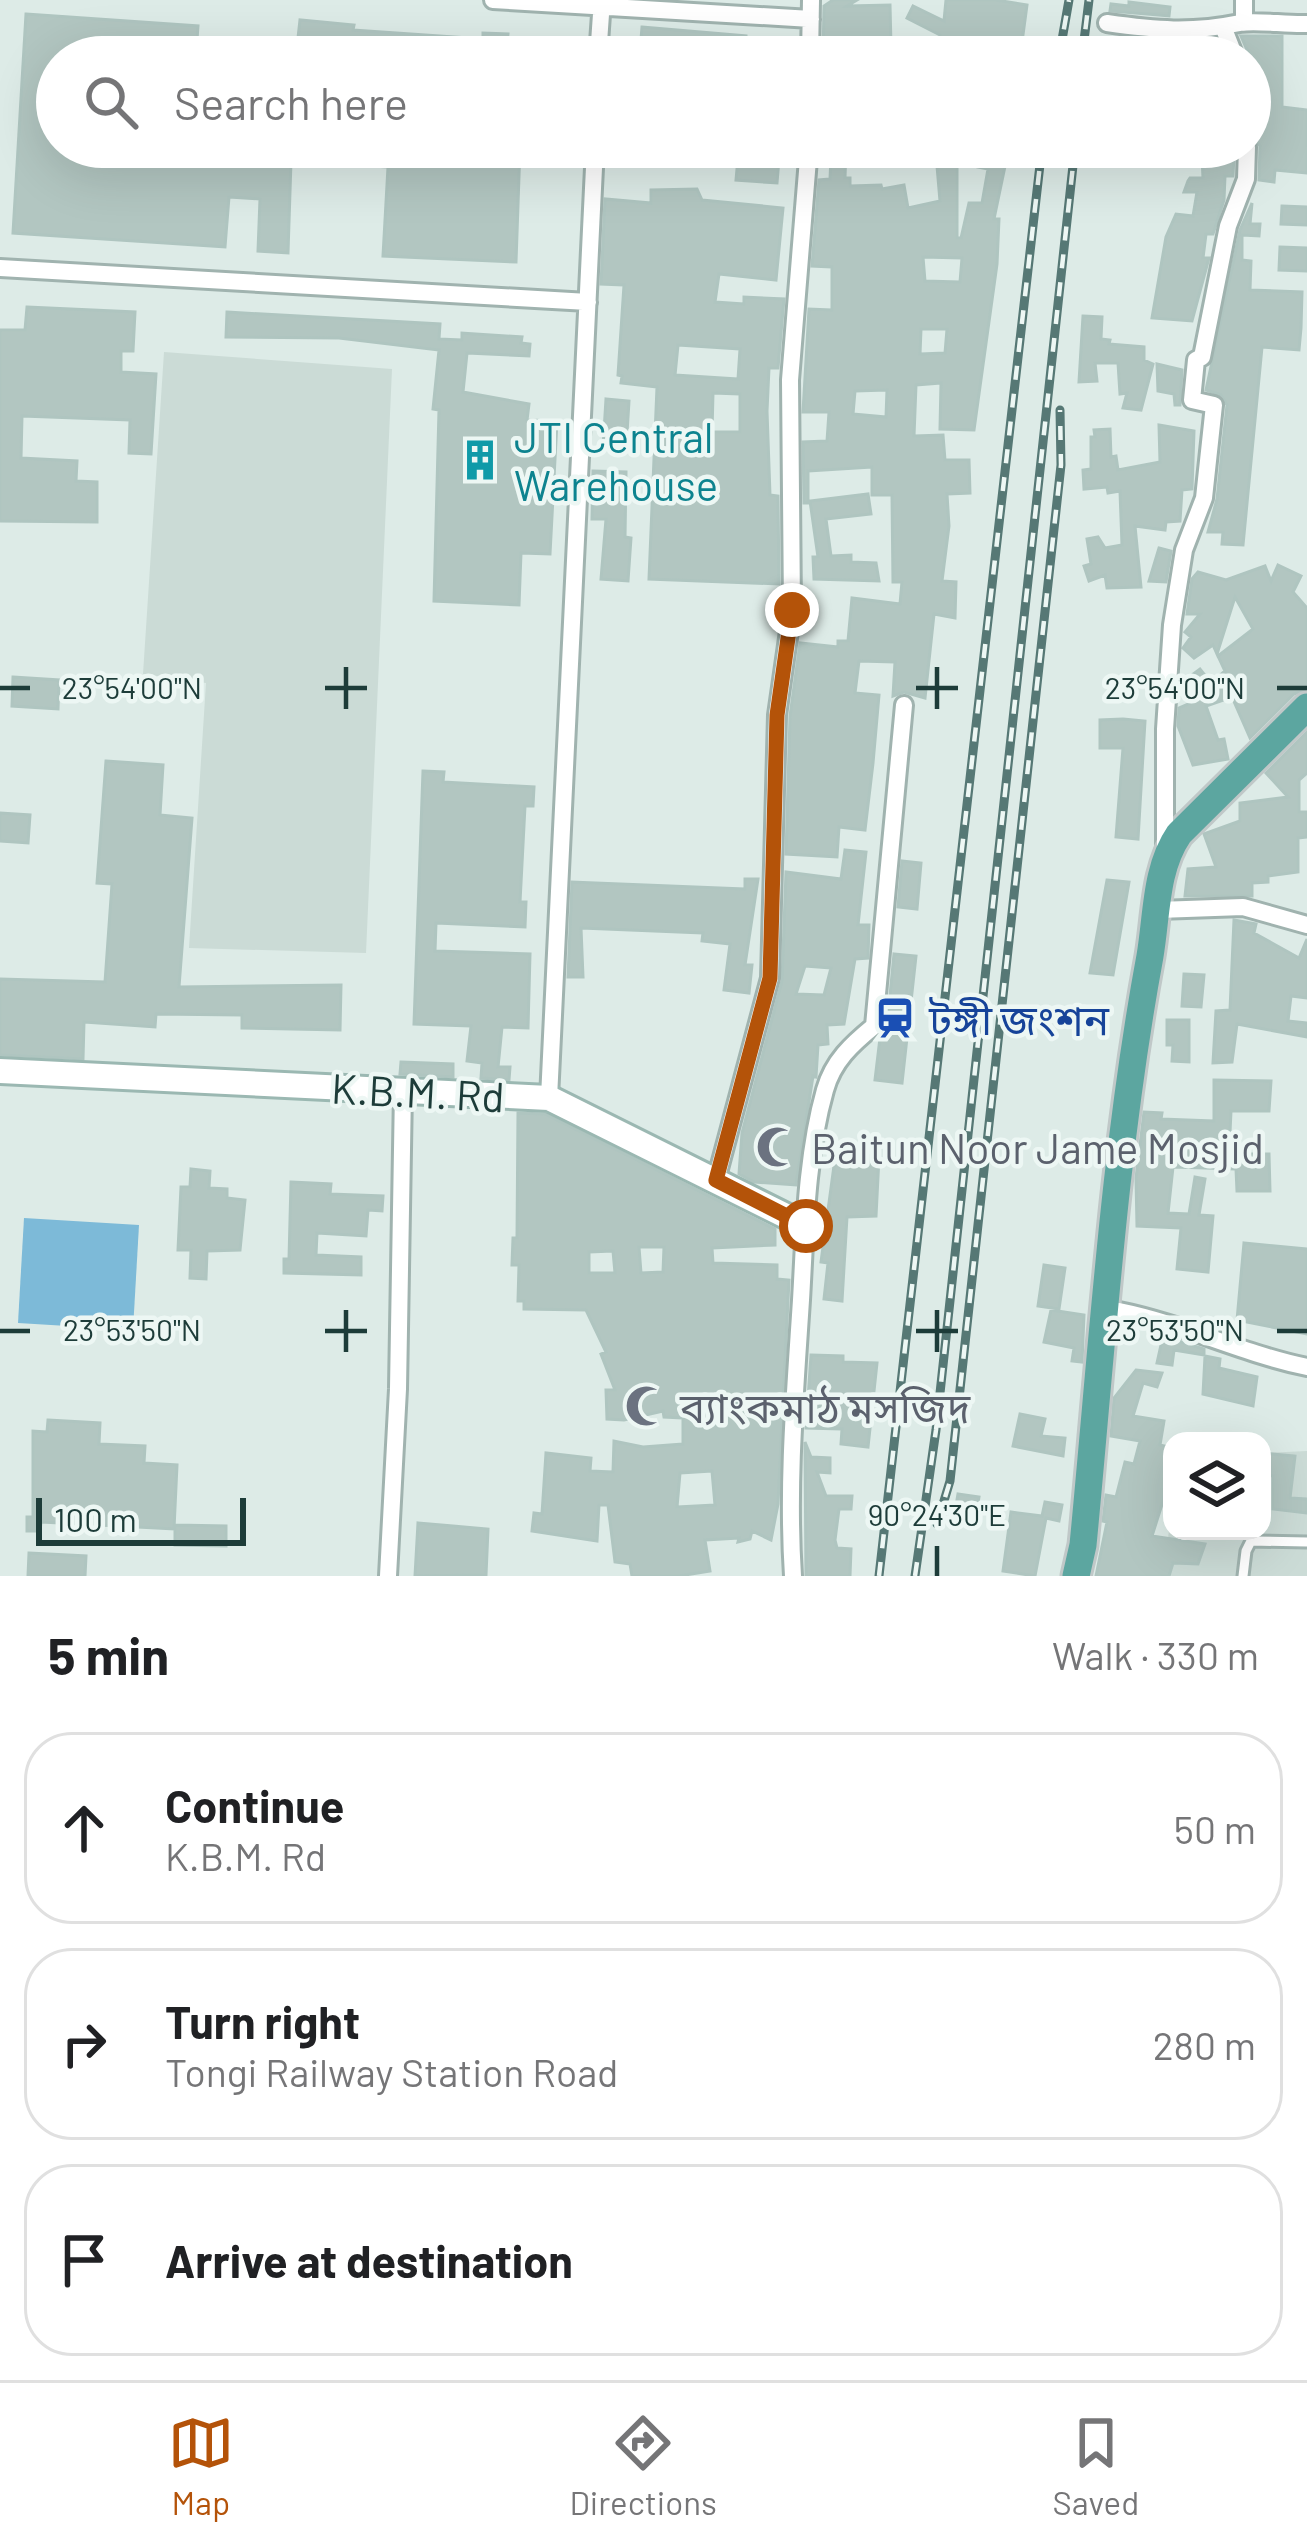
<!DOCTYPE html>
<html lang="en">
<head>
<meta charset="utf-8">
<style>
	:root { --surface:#fff; --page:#f2f2f2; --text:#202124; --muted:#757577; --line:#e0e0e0; --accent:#b45309 }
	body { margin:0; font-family:Barlow,"Noto Sans Bengali",sans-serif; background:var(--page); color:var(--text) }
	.controls { position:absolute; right:36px; bottom:36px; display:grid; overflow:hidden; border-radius:24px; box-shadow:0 12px 48px #0002 }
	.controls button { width:108px; height:108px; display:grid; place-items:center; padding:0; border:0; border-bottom:3px solid var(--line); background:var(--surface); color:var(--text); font:60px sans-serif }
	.scale { position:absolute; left:36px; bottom:30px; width:210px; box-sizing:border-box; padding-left:12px; border:6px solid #1d3c39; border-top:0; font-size:33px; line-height:42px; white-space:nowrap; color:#1d3c39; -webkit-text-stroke:9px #edf7f4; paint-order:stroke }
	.stop { position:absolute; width:36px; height:36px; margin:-27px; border:9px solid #b45309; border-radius:50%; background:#fff }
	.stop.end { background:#b45309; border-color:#fff; box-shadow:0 3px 12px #0008 }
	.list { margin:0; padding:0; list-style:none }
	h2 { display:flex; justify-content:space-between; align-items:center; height:156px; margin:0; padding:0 48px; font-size:51px }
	h2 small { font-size:39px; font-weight:400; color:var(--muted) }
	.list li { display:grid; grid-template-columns:78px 1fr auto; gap:36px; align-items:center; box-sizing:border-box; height:192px; margin:0 24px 24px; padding:0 24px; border:3px solid var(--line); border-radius:48px }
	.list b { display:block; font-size:45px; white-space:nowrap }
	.list p { margin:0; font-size:39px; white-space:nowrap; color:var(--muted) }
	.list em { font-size:39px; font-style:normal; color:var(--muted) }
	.icon { flex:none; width:66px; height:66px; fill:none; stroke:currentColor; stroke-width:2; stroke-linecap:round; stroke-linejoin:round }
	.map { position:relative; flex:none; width:1307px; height:1576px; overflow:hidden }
	.search { position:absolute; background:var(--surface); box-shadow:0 12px 48px #0002; left:36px; right:36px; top:36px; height:132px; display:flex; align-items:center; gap:30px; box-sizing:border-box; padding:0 42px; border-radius:66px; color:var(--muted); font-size:45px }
	.sheet { height:804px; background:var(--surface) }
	nav { display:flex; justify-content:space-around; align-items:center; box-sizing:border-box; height:168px; border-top:3px solid var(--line); background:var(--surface); font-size:33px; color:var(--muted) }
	nav a { display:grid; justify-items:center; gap:6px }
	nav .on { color:var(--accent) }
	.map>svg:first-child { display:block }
	.built { fill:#cbdbd6 }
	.water { fill:#7dbad8 }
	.building { fill:#b2c6c1; stroke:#afc5c0; stroke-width:3; fill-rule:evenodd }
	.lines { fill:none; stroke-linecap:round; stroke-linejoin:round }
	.lane-casing { stroke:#a0b3af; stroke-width:15 }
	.street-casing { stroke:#a0b3af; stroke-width:22 }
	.secondary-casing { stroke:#9bb8b2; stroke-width:30 }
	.primary-casing { stroke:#c0c8c8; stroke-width:33 }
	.lane { stroke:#fff; stroke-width:9 }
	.street { stroke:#fff; stroke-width:16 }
	.secondary { stroke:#fff; stroke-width:24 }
	.primary { stroke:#5ca6a0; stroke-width:27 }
	.rail-casing { stroke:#567875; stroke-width:9 }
	.rail { stroke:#edf7f4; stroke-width:4.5; stroke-dasharray:14; stroke-linecap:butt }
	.route { stroke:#b45309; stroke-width:15 }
	.ticks { fill:none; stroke:#1d3c39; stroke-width:4.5 }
	.labels { text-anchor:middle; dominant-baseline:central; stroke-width:9; stroke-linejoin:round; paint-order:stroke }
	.culture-label { font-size:42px; fill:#0d838f; stroke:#edf7f4; text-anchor:start }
	.transit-label { font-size:42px; fill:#164399; stroke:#edf7f4; text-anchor:start }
	.street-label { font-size:42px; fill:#1d3c39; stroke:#edf7f4 }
	.worship-label { font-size:42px; fill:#5b616d; stroke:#edf7f4; text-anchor:start }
	.ticks-label { font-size:30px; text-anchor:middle; fill:#1d3c39; stroke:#edf7f4; stroke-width:9; stroke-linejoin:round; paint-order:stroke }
</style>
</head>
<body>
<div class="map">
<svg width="1307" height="1576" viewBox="0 0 1307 1576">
	<rect width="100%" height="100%" fill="#ddebe7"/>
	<!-- built -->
	<path class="built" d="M164,352L392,369L366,953L189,948L206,683L143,674Z
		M1307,1451V1576H1164L1172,1502V1531H1262V1453Z"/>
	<!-- water -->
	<path class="water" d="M24,1218L139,1225L133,1330L18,1323Z"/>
	<!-- building -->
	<path class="building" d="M833,0H857L847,6L890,5L891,46L857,49L858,57H823L824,6Z
		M946,0H996L1027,5L1020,57H938L940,35L907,18L913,6L944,21Z
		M1129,2L1170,7L1169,16L1110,11L1111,4L1129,6Z
		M26,14L198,26L197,40L297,47L300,20L354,25L353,30L483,39V33L508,34L506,57H57V147H232L231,161L261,162L262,147H520L516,262L383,256L388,167L343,164L291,161L288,253L258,251L260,199L229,197L225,247L13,233Z
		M642,27L746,36V46L767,48L768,40L793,42L791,57H611L612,38L641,39Z
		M1241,36H1282V107L1307,110V173L1275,170L1274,182L1259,180L1260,146L1250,135V57Z
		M1145,40H1215L1217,57H1145Z
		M656,147H711V165L656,164Z
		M739,147H780L777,183L736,180Z
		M822,147H846L845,178H850V186L881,185L882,189L904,185L908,208L940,201L937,166H957V238H961L969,203H982L988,169L978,167L982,147L1008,152L994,219H999L997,264L974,430L940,429L941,383L916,385L914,436L943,435L945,460H969L970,493L947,494L949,526L942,581L956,582L955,618L934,614L925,698L904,692L893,696L895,662L859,661L855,693L879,695L873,763L865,830L839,827L837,857L786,854L790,716L800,643L838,647V641H848L852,598L900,604L902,582H893L892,495H872V467L808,471V503H804L803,442L827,441L829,412H803L809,309L832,310V267L812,266L819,180L830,179L831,157H821ZM923,257L962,258L960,282L925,281ZM921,329H947L945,353L920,354ZM887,390L886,417L853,414L855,391Z
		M1234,156L1233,176H1225L1224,200L1213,234H1206L1203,258H1209L1192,321L1152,318L1166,237L1176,214L1193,216L1197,192H1184L1188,181L1190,178H1203L1202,157Z
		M697,189L702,200L783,208L776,280L719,274L715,302L744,304V297L784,299L778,368H769L767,411L770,495L778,496L779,584L649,579L657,387L621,383L622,376L618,375L624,285L601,284L605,199L651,203V190ZM678,345L740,349L738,379L675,375ZM713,393L740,394V432H712Z
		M1252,203L1250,224H1260L1259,236L1242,235V260L1251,261L1250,290L1302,292L1301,328L1299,350L1262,347L1243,545L1222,544L1223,532H1208L1217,499L1227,405L1221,395L1206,390L1240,230Z
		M1282,206L1307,207V225L1281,224Z
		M1280,247L1307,248V271L1279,270Z
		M27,307L135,312L133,351H121V372L156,374L151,454L129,453L130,420L22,416L21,458L77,461L76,481L97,482V522L0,521V330H25Z
		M227,312L440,324L439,339L462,340V333L522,337L521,343L530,344L529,356L467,353L463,392L529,404L527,420L557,421L550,554L521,553L519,605L434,601L439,410L433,409L439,350L339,338L226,337Z
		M1083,316L1102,317L1101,339L1110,340L1109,344L1144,347V360L1153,364L1141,410L1123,408L1127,393L1120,394L1118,363H1095L1097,381L1079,382Z
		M1157,364L1182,370L1180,405H1175L1174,394L1158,391Z
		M606,399L629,401L626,449L603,448Z
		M1159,425L1194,431L1192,489L1182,490L1180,521L1166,522L1165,530L1135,526L1141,587L1107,588L1105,575L1089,581L1084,566L1091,564L1087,539L1098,537L1105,548L1122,545L1120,491L1108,493L1107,487L1084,489L1083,470L1091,469V437H1095L1094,430L1110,429L1111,457L1116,456L1118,470L1160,462Z
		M593,471L626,472L625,537L631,538L628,581L601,579L606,519H592Z
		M868,494L871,514L826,519L831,556L851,555V562L876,563L879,581L814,579L813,557H818L810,501Z
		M1159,548L1171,551L1166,582L1149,581Z
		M1278,565L1301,576L1293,592L1307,608V689L1294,694L1250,738L1232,697L1206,706L1218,740L1224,739L1228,759L1193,765L1178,726L1179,708L1195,701L1181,683L1200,669L1211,683L1225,671L1218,656L1253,629L1235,597L1217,654L1213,645L1194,658L1183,648L1191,637L1185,632L1200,614H1187L1192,579L1198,572L1226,580L1265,566L1271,581Z
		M13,677L59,680L58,709L12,706Z
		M1123,719L1145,721L1138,839L1116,837L1123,748H1100V720Z
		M1307,732V773L1299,780V812H1307V837L1298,838V872L1268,876V882L1252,883V896H1185L1188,869L1216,867L1204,834L1240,821V803L1288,797L1266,773Z
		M106,761L163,765L160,815L192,818L179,987L341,985L340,1030L242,1028V1015L156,1014L155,1027L84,1022L83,1059L0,1055V979L105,982L112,884L97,883Z
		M423,771L444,772L443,782L534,787L533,806H525L520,902H526L525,927L436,923L435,951L530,954L528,1028L502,1027L498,1067H510L509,1080L481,1078L482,1063L467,1061L471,1026L414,1024Z
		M0,813L30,815L28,843L0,841Z
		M845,850L866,852L858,925H869L868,958L855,959L844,1024L827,1025L828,1044L818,1045L816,1077L813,1076L796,1185L754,1182L739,1174L742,1133L782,981L786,872L841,879ZM805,966L831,968L824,995L796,994Z
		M902,861L921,863L917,909L898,907Z
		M745,879H758L745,965H752L749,993L724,990L730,944L702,941L703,933L581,928L583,977H568L572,882L745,889Z
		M1107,880L1129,882L1113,975L1090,973Z
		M1234,920L1256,924L1254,933L1299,958L1307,939V998L1291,996L1288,1021L1307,1023V1037L1237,1024L1232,1062L1213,1063L1216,1011L1230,1010Z
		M894,954L916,956L902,1083L875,1080L880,1038L887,1027Z
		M1184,974L1204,975L1201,1007L1182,1006Z
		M1167,1020H1189V1062L1172,1061L1173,1045H1167Z
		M401,1062L453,1064V1077L400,1074Z
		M1214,1080L1271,1081L1269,1111H1231L1229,1154H1269L1270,1191H1237L1236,1169L1173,1167L1168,1213L1189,1214L1195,1177L1205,1179L1199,1215L1213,1216L1208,1272L1177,1269L1181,1228L1137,1226L1136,1178L1144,1112L1162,1113L1161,1119L1214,1121Z
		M518,1113L545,1114L775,1229V1245L712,1248L713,1263L777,1265V1279L789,1280L778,1504L771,1540L752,1531L750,1539L738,1542L739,1538L705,1540L710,1571L679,1576H632L630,1564L615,1562L608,1505H599L597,1541L532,1531L534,1513L542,1514L546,1453L591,1458L590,1471L613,1472L614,1441L643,1447L683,1444V1418L664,1417L663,1411L624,1420L607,1419L606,1390H615L601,1354L606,1352L586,1310L524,1309V1301H518L519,1265H512L513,1238H517ZM639,1247H664L663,1272L641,1273ZM613,1251L615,1273H589V1252ZM712,1471L715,1505L677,1507L680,1473Z
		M836,1151L879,1157L876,1216L847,1217L842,1301L824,1299L828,1263L821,1262Z
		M191,1169L210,1171L209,1188L227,1189V1198L245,1200L240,1250L207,1251L206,1279L190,1278L191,1250H178L181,1187H190Z
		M291,1182L331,1184L330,1194L383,1196L382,1211L368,1210L366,1236L317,1233L316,1255L361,1257V1275L284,1273V1259H289Z
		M1244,1243L1307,1249V1334L1237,1320Z
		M1044,1265L1065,1268L1059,1309L1038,1306Z
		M1051,1310L1084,1315L1082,1362L1072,1361L1074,1348L1044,1342Z
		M1163,1336L1204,1349V1355L1174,1350L1172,1365L1157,1363Z
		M811,1355L843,1356V1362L877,1363L868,1447L841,1444L842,1429L806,1428Z
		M1205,1356L1220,1359L1219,1368L1257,1377L1253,1406L1203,1394Z
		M1136,1370L1162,1373L1157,1387L1143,1383L1133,1416L1164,1421L1160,1445L1172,1448V1499L1164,1498L1152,1536L1205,1544L1198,1564L1173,1563L1169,1576H1096L1107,1522L1103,1521L1106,1495L1116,1497L1125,1462L1134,1464L1140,1441L1111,1436L1114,1398Z
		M1020,1414L1045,1419L1041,1436L1065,1438L1063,1456L1013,1446Z
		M48,1420L100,1423L99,1444L145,1446L144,1463L177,1465L174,1529L41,1522L40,1531H27V1517H33V1431L47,1432Z
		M805,1442L811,1457L830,1458V1473L817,1472L826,1496H852L851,1509H839L835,1540L837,1548L851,1549L850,1576H806Z
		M1262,1453L1295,1456L1290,1498L1307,1499V1513L1273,1509V1476L1262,1475Z
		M958,1494L979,1497L975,1521L954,1517Z
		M1045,1502L1062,1505L1059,1521L1046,1518L1035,1576L1003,1571L1011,1512L1042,1516Z
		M418,1523L488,1529L486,1575L415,1576Z
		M175,1525L226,1526V1546L175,1545Z
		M29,1553L86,1556L85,1576H28Z"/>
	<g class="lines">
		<!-- lane casing -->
		<g class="lane-casing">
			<path id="lane" d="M1243,1576L1246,1551L1251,1541L1307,1542"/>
		</g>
		<!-- street casing -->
		<g class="street-casing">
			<path id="street" d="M493,0L811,19
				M1244,0V22
				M1107,23C1156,30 1191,33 1240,23C1256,20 1287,25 1307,24
				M1224,29L1235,57
				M598,57L602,0
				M810,57L811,0
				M0,268L588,302
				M1165,850V729L1172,625L1184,550L1204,498L1214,405L1192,400L1196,360L1202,357L1228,226L1246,179L1247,147
				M1158,910L1243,907L1307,925
				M549,1098L595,147
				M716,1180L770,978L777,715L792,610L790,380L809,147
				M1119,1311C1184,1324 1243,1354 1307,1367
				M388,1576L398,1389L403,1090
				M793,1576C787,1484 795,1393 801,1300C805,1232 806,1157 825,1090C833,1061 852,1044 874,1026L904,705"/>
		</g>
		<!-- secondary casing -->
		<g class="secondary-casing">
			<path id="secondary" d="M0,1071L549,1098L806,1226"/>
		</g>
		<!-- primary casing -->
		<g class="primary-casing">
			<path id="primary" d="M1076,1576L1083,1545C1102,1349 1114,1150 1150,956C1157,915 1155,869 1179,834L1307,707"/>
		</g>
		<!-- lane -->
		<use href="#lane" class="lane"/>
		<!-- street -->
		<use href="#street" class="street"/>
		<!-- secondary -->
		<use href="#secondary" class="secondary"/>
		<!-- primary -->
		<use href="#primary" class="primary"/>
		<!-- rail casing -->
		<g class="rail-casing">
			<path id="rail" d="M1059,57L1069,0
				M1082,57L1089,0
				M937,1524L950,1481L1061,465L1060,410
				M879,1576L1042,147
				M915,1576L936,1430L1075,147"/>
		</g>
		<!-- rail -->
		<use href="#rail" class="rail"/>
	</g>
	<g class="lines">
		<!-- route -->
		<path class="route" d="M792,610L777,715L770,978L716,1180L806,1226"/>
	</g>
	<!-- ticks -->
	<path class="ticks" d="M346,667V709M937,667V709M0,688H30M325,688H367M916,688H958M1277,688H1307M346,1310V1352M937,1310V1352M0,1331H30M325,1331H367M916,1331H958M1277,1331H1307M937,1546V1576"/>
	<!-- icons -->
	<defs>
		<g id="building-bare" transform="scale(3.24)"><path d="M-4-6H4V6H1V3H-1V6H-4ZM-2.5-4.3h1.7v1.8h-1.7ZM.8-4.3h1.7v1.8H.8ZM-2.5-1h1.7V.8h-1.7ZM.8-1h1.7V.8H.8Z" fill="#0f9aa8" stroke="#edf7f4" stroke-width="2.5" paint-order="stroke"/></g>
		<g id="station-bare" transform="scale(3.24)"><path d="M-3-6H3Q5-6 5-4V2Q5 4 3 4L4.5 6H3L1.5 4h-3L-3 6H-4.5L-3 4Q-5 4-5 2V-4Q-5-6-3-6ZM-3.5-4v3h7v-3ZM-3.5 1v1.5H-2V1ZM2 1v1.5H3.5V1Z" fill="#1a4fb4" stroke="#edf7f4" stroke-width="2.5" paint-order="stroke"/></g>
		<g id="mosque-bare" transform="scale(3.24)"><path d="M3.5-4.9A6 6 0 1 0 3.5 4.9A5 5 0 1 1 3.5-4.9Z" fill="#6b7280" stroke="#edf7f4" stroke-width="2.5" paint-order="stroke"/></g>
	</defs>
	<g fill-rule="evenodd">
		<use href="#building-bare" x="480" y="460"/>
		<use href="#station-bare" x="895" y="1018"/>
		<use href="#mosque-bare" x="777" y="1147"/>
		<use href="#mosque-bare" x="646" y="1406"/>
	</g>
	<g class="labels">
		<!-- culture labels -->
		<g class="culture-label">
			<text x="514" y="436">JTI Central<tspan x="514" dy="48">Warehouse</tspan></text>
		</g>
		<!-- transit labels -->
		<g class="transit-label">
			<text x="929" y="1018">টঙ্গী জংশন</text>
		</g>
		<!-- street labels -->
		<g class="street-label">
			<text transform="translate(418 1091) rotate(3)">K.B.M. Rd</text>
		</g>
		<!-- worship labels -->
		<g class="worship-label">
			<text x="811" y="1147">Baitun Noor Jame Mosjid</text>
			<text x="680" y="1406">ব্যাংকমাঠ মসজিদ</text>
		</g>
	</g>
	<g class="ticks-label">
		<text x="132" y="699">23°54'00"N</text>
		<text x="1175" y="699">23°54'00"N</text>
		<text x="132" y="1341">23°53'50"N</text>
		<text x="1175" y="1341">23°53'50"N</text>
		<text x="937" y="1526">90°24'30"E</text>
	</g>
</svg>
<div class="controls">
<button><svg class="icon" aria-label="layers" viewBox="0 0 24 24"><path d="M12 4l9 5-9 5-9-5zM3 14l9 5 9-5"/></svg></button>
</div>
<div class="scale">100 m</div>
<div class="stop" style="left:806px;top:1226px"></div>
<div class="stop end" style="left:792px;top:610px"></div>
<div class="search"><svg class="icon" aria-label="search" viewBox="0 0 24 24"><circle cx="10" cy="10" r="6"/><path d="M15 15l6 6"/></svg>Search here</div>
</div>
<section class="sheet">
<h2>5 min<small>Walk · 330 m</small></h2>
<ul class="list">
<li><svg class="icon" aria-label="ahead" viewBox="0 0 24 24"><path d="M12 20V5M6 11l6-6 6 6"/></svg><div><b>Continue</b><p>K.B.M. Rd</p></div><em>50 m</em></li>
<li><svg class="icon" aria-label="right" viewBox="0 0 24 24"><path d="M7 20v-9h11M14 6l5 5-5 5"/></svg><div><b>Turn right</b><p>Tongi Railway Station Road</p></div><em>280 m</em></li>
<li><svg class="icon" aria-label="arrive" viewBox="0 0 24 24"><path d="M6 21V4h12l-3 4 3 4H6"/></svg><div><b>Arrive at destination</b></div></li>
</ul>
</section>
<nav>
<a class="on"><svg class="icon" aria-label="map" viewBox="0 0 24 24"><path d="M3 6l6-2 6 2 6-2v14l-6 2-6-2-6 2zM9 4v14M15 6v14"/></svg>Map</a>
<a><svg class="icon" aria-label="directions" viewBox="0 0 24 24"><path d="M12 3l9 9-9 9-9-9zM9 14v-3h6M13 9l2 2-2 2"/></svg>Directions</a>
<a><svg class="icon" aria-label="saved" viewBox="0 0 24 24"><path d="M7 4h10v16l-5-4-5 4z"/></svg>Saved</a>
</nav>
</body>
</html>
